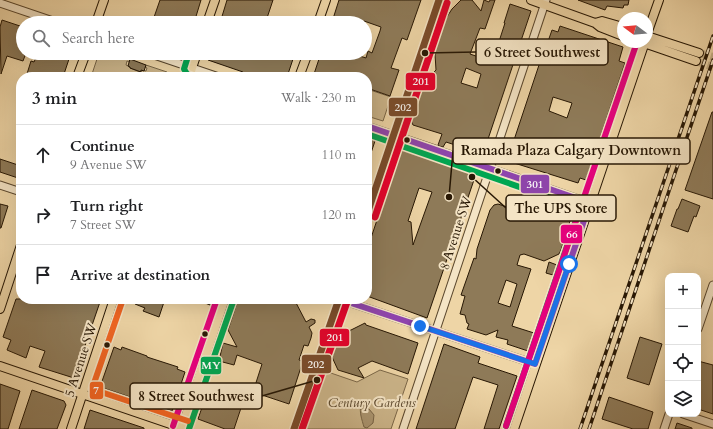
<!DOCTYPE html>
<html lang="en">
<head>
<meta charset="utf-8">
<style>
	:root { --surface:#fff; --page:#f2f2f2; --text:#202124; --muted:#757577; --line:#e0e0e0 }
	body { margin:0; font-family:Cardo,serif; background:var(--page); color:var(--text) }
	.controls { position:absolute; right:12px; bottom:12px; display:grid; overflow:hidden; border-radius:8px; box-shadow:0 4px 16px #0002 }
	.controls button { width:36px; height:36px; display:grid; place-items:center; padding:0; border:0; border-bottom:1px solid var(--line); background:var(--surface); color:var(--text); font:20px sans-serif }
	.compass { position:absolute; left:617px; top:12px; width:36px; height:36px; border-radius:50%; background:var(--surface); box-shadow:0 4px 16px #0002; rotate:286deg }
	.stop { position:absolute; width:12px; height:12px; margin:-9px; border:3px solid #1a73e8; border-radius:50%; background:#fff }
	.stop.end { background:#1a73e8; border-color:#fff; box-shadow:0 1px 4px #0008 }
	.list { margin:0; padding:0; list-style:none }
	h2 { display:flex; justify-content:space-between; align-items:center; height:52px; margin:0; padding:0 16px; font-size:17px }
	h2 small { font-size:13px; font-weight:400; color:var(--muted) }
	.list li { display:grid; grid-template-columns:26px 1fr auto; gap:12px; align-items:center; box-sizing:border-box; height:60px; padding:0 16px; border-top:1px solid var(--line) }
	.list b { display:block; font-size:15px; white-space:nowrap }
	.list p { margin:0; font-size:13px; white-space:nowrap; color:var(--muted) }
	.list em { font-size:13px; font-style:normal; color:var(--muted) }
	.icon { flex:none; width:22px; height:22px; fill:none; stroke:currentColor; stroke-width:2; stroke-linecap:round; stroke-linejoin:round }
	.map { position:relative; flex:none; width:713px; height:429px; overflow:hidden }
	.search { position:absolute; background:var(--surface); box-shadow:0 4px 16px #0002; left:16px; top:16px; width:356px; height:44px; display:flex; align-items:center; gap:10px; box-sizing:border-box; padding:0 14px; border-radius:22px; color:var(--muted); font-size:15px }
	.panel { position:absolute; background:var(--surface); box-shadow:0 4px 16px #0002; left:16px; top:72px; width:356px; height:232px; border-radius:16px }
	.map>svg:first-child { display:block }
	.green { fill:#ccb58a; stroke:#7a6647 }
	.water { fill:#aa946f; stroke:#766244 }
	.building { fill:#8e7a58; stroke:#271704; fill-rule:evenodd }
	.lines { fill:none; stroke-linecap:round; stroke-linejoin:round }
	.major-tunnel { stroke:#c6af86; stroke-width:8; stroke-dasharray:8 4; stroke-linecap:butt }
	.minor-casing { stroke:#59462c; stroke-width:9 }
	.major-casing { stroke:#271704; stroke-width:10 }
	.minor { stroke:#f4e4c5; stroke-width:7 }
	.major { stroke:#eed5a6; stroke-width:8 }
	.rail-casing { stroke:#271704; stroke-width:3.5 }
	.rail { stroke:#f4e4c5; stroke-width:2; stroke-dasharray:6; stroke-linecap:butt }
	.bus-1-casing { stroke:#f4e4c5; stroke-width:9 }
	.bus-2-casing { stroke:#f4e4c5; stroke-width:9 }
	.bus-3-casing { stroke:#f4e4c5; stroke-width:9 }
	.bus-4-casing { stroke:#f4e4c5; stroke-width:9 }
	.bus-1 { stroke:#8e44ad; stroke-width:6 }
	.bus-2 { stroke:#00a651; stroke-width:6 }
	.bus-3 { stroke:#e5007d; stroke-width:6 }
	.bus-4 { stroke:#f26522; stroke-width:6 }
	.rail-1-casing { stroke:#f4e4c5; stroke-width:10 }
	.rail-2-casing { stroke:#f4e4c5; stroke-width:10 }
	.rail-1 { stroke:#7a4b2a; stroke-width:7 }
	.rail-2 { stroke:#e4002b; stroke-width:7 }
	.route { stroke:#1a73e8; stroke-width:5 }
	.bus-dot { fill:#271704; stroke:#f4e4c5; stroke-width:1.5 }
	.labels { text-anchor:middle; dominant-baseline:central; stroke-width:4; stroke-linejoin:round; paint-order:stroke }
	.street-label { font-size:13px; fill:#271704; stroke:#f4e4c5 }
	.park-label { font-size:13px; font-style:italic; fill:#59462c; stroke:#f4e4c5 }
	.leader { fill:none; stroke:#271704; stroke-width:1.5 }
	.callout-dot { fill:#271704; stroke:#f4e4c5; stroke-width:1.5 }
	.callout { fill:#f4e4c5; stroke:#271704; stroke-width:1.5 }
	.callout-label { font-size:14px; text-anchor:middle; font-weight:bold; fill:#271704 }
	.line-badge { stroke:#f4e4c5; stroke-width:1.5 }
	.badge-label { font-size:11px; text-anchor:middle; font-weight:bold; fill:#fff }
</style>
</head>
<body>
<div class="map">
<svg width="713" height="429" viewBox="0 0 713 429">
	<rect width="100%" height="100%" fill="#eed5a6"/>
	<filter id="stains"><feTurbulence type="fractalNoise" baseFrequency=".005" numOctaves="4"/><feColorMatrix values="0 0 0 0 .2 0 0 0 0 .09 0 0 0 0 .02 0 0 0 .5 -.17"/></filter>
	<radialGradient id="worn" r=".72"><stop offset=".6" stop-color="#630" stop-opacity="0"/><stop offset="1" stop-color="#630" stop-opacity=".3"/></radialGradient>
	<!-- green -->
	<path class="green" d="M108,53L130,59L129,62L127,61L126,65L130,67V68L140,72L141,70L146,71L147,68L145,67L146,65L167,72L171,77H91L98,56Z
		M367,89L391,97L383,121L367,116Z
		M380,370L408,379L391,429H305L325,371L357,382Z"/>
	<!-- water -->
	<path class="water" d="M361,405H363L369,409L374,415L373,423L367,428L364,427C362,420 359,412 361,405Z"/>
	<!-- building -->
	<path class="building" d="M160,0H201L194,23H152Z
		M227,0H273L267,18L279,23H220Z
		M339,0H421L407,40L402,38L391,68L399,70L390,96L367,88V77H313L321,53H350L366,58L368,51L372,53L380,31L381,27L364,21V23H336L332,22Z
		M461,0H472L481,11L484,0L489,2L490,0H495L485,29L480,28L470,54L490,61L492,56L494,57L505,23H504L510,4L531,11L483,154L446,142L443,147L439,146L438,145L442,134L413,125L410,119L423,80L425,81L436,70L435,54L436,44L441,26L452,9ZM466,68L481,74L477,88L461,83Z
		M578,0H629L628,5H624L623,8L607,6L605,10Z
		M2,20L23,27V53H26L23,61L7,56L1,74L0,27Z
		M560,26L623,47L619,61L625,63L586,180L580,178L578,183L511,162L513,156L509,155L544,50H545L552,30L558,32ZM553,97L572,103L567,118L549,111Z
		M38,53H71L63,77H26L31,61L34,62Z
		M210,53H292L290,59H293L287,77H242L243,72L208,60Z
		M130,59L146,65L144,71L141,70V72L130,68V67L128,66Z
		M712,112H713V199L685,190Z
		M367,138L375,141L368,162H367Z
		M399,149L429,159L432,153L436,154L440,156L438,157L436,161L476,174L427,318L367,296V250L391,178H389ZM419,188L432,192L413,245L411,222L408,221Z
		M0,159L21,166V179L0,172Z
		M514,196L540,205L548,202L568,208L570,210L572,215L561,250L559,254L544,261L524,254L520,255L517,265L531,269L512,326L534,333L528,351L507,344L508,340L496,337L498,330L486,335L467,329L469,324L467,323L465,315L460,314L465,296L461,295L474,258L476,259L477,249L490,210L494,205L498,204L510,208ZM506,280L517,284L510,307L498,303Z
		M682,199L700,206L696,217L694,216L688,232L671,226L677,209H678Z
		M0,204L8,206L1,228H0Z
		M549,262L557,265L553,275L546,273Z
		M16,299H101L74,378L39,367L45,351L30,346L26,358L7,350L11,340L3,337Z
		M137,299H165L159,317L143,311L145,308L135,304Z
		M195,299H212L210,305Z
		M239,299H294L306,322L311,319L315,320V323L309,327L312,333L311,338L308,346L304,345L299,360L303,361L289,404L253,392L262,364L237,355L234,365L219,361L223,343L237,347L228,330L238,300Z
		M365,323L366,325L418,343L408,374L372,361L358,368L364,378L338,370L332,357L338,339L337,337Z
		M640,337L662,344L649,385L627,378Z
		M444,344L480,357L478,363L517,376L499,429H484L498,385L473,377L455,429H416Z
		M114,347L121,350L122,347L147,356V357L178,367L177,369L185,372L172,411L100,387Z
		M698,361L713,365V414L698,409Z
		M0,384L20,391L8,429H0Z
		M210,384L245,396L234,429H225L198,419Z
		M32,390L64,401L66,405L57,429H19Z
		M609,397L653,412L648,429H633L602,419Z
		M90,410L144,428V429H84Z
		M677,423L692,428V429H675Z"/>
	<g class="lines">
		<!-- major-tunnel -->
		<path class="major-tunnel" d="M699,53L713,57
			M696,61L713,67"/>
		<!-- minor casing -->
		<g class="minor-casing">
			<path id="minor" d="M0,3L59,23
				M148,53L219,77
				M367,126L435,149
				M440,151L590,203
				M0,185L21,192
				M339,299L535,364
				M698,329L713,285
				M683,414L713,424
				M403,429L546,0
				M664,429L669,414"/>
		</g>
		<!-- major casing -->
		<g class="major-casing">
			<path id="major" d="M531,0L595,23L600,27L623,36
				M96,23L104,0
				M207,23L215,0
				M318,23L326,0
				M595,23L602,21L623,27
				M647,34L659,0
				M647,36L699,53
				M641,42L696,61
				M77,77L86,53
				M189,77L197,53
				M299,77L308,53
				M0,309L21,245
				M0,366L185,429
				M71,429L114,299
				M181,429L225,299
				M514,429L645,42"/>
		</g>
		<!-- minor -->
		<use href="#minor" class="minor"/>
		<!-- major -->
		<use href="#major" class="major"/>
		<!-- rail casing -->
		<g class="rail-casing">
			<path id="rail" d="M580,429L713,36
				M589,429L713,60"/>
		</g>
		<!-- rail -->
		<use href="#rail" class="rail"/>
		<!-- bus-1 casing -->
		<g class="bus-1-casing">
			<path id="bus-1" d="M367,126L590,203
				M339,299L535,364
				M535,364L590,203"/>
		</g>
		<!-- bus-2 casing -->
		<g class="bus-2-casing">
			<path id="bus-2" d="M189,53L184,69L187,74L194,77
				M367,134L580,208L506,426
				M189,429L233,302"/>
		</g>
		<!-- bus-3 casing -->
		<g class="bus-3-casing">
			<path id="bus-3" d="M173,426L217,299
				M506,426L637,42"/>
		</g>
		<!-- bus-4 casing -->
		<g class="bus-4-casing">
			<path id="bus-4" d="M122,302L92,389L188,421"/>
		</g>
		<!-- bus-1 -->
		<use href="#bus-1" class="bus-1"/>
		<!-- bus-2 -->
		<use href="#bus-2" class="bus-2"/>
		<!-- bus-3 -->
		<use href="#bus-3" class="bus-3"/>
		<!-- bus-4 -->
		<use href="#bus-4" class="bus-4"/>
		<!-- rail-1 casing -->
		<g class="rail-1-casing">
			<path id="rail-1" d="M367,214L439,0
				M294,429L339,299"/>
		</g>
		<!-- rail-2 casing -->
		<g class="rail-2-casing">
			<path id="rail-2" d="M375,217L447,3
				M302,429L347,302"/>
		</g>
		<!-- rail-1 -->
		<use href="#rail-1" class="rail-1"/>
		<!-- rail-2 -->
		<use href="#rail-2" class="rail-2"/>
	</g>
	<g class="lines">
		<!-- route -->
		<path class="route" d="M420,326L535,364L569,264"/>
	</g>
	<!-- markers -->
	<g class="bus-dot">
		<circle cx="407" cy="140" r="3.5"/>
		<circle cx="498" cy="171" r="3.5"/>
		<circle cx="205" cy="334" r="3.5"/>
		<circle cx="107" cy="345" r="3.5"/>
	</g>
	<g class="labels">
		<!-- street labels -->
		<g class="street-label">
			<text transform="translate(456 233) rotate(-72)">8 Avenue SW</text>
			<text transform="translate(81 360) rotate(-72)">5 Avenue SW</text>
		</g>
		<!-- park labels -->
		<g class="park-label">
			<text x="372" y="403">Century Gardens</text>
		</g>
	</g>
	<!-- callouts -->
	<path class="leader" d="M425 53L476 52M449 197L453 151M472 177L506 208M317 380L262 396"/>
	<g class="callout-dot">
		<circle cx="425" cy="53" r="4"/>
		<circle cx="449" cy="197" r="4"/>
		<circle cx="472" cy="177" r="4"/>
		<circle cx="317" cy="380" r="4"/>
	</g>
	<g class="callout">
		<rect x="476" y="39" width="132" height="26" rx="4"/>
		<rect x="453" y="138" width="237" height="26" rx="4"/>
		<rect x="506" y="195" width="110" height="26" rx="4"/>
		<rect x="130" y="383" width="132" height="26" rx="4"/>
	</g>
	<g class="callout-label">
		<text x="542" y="57">6 Street Southwest</text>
		<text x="571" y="155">Ramada Plaza Calgary Downtown</text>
		<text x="561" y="213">The UPS Store</text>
		<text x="196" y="401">8 Street Southwest</text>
	</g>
	<g class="line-badge">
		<rect x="405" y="72" width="31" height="19" rx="4" fill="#e4002b"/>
		<rect x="388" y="97" width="30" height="20" rx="4" fill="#7a4b2a"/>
		<rect x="520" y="174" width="30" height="20" rx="4" fill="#8e44ad"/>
		<rect x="560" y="224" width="23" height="20" rx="4" fill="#e5007d"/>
		<rect x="319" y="328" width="31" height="19" rx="4" fill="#e4002b"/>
		<rect x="301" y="354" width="31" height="20" rx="4" fill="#7a4b2a"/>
		<rect x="200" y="356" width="22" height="19" rx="4" fill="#00a651"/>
		<rect x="89" y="381" width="15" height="19" rx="4" fill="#f26522"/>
	</g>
	<g class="badge-label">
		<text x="421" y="85">201</text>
		<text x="403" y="111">202</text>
		<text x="535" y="188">301</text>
		<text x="572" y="238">66</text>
		<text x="335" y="341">201</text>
		<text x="316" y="368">202</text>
		<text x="211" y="369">MY</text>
		<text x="96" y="394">7</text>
	</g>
	<rect width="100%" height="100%" filter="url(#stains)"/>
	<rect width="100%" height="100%" fill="url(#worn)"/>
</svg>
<div class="controls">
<button>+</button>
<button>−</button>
<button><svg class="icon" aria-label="locate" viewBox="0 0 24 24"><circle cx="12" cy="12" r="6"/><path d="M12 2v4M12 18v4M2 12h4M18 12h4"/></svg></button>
<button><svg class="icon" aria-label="layers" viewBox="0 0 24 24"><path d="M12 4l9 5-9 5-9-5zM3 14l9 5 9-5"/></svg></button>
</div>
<svg class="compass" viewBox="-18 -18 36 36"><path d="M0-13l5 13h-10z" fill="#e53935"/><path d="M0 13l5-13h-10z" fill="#757577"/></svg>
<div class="stop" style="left:569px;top:264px"></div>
<div class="stop end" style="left:420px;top:326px"></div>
<div class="search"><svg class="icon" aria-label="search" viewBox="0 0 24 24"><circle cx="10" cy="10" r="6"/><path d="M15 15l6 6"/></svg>Search here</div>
<section class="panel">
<h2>3 min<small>Walk · 230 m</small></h2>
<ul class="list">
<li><svg class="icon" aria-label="ahead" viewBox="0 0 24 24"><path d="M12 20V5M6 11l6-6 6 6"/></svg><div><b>Continue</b><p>9 Avenue SW</p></div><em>110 m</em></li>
<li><svg class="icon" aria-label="right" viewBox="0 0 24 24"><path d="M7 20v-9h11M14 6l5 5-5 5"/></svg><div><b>Turn right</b><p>7 Street SW</p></div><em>120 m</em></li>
<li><svg class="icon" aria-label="arrive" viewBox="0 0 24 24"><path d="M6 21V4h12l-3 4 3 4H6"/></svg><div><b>Arrive at destination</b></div></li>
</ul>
</section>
</div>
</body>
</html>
